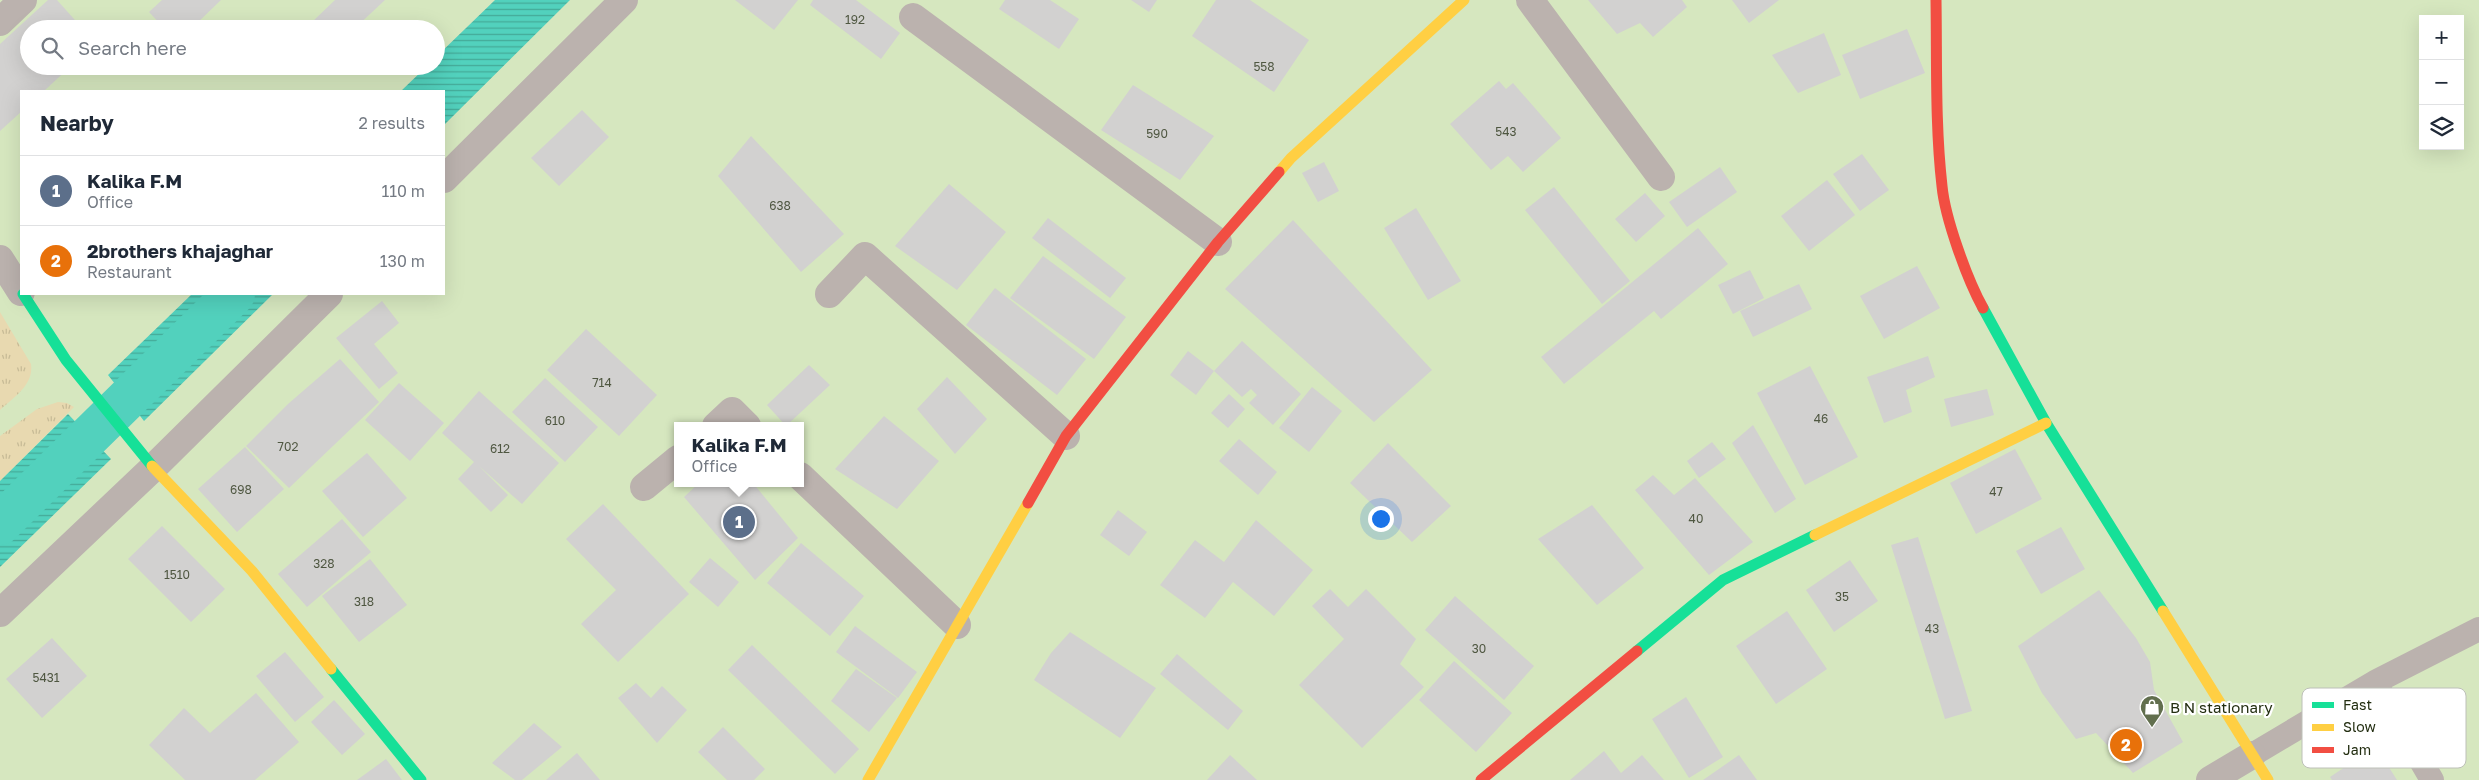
<!DOCTYPE html>
<html lang="en">
<head>
<meta charset="utf-8">
<style>
	:root { --surface:#fff; --page:#f6f6f7; --text:#1f2937; --muted:#747a83; --line:#e0e1e3; --accent:#626f4e }
	body { margin:0; font-family:"Golos Text",sans-serif; background:var(--page); color:var(--text) }
	.controls { position:absolute; right:15px; top:15px; display:grid; overflow:hidden; border-radius:0px; box-shadow:0 5px 20px #0002 }
	.controls button { width:45px; height:45px; display:grid; place-items:center; padding:0; border:0; border-bottom:1px solid var(--line); background:var(--surface); color:var(--text); font:25px sans-serif }
	.you { position:absolute; left:1380px; top:518px; width:18px; height:18px; margin:-12px; border:4px solid #fff; border-radius:50%; background:#1a73e8; box-shadow:0 0 0 8px #1a73e833 }
	.badge { display:grid; place-items:center; width:32px; height:32px; border-radius:50%; background:var(--accent); color:#fff; font-size:16px; font-weight:700 }
	.pin { position:absolute; translate:-50% -50%; border:2px solid #fff; box-shadow:0 1px 5px #0006 }
	.popup { position:absolute; left:674px; top:422px; width:130px; height:65px; box-sizing:border-box; display:grid; place-content:center; border-radius:0px; background:var(--surface); filter:drop-shadow(0 1px 4px #0005); font-size:16px; white-space:nowrap; color:var(--muted) }
	.popup b { font-size:19px; color:var(--text) }
	.popup::after { content:''; position:absolute; left:50%; top:100%; margin-left:-10px; border:10px solid transparent; border-top-color:var(--surface) }
	.list { margin:0; padding:0; list-style:none }
	h2 { display:flex; justify-content:space-between; align-items:center; height:65px; margin:0; padding:0 20px; font-size:21px }
	h2 small { font-size:16px; font-weight:400; color:var(--muted) }
	.list li { display:grid; grid-template-columns:32px 1fr auto; gap:15px; align-items:center; box-sizing:border-box; height:70px; padding:0 20px; border-top:1px solid var(--line) }
	.list b { display:block; font-size:19px; white-space:nowrap }
	.list p { margin:0; font-size:16px; white-space:nowrap; color:var(--muted) }
	.list em { font-size:16px; font-style:normal; color:var(--muted) }
	.icon { flex:none; width:28px; height:28px; fill:none; stroke:currentColor; stroke-width:2; stroke-linecap:round; stroke-linejoin:round }
	.map { position:relative; flex:none; width:2479px; height:780px; overflow:hidden }
	.search { position:absolute; background:var(--surface); box-shadow:0 5px 20px #0002; left:20px; top:20px; width:425px; height:55px; display:flex; align-items:center; gap:12px; box-sizing:border-box; padding:0 18px; border-radius:28px; color:var(--muted); font-size:19px }
	.panel { position:absolute; background:var(--surface); box-shadow:0 5px 20px #0002; left:20px; top:90px; width:425px; height:205px; border-radius:0px }
	.map>svg:first-child { display:block }
	.grass { fill:url(#grass-tufts) }
	.water { fill:url(#water-rules) }
	.lines { fill:none; stroke-linecap:round; stroke-linejoin:round }
	.canal { stroke:#52d1bd; stroke-width:42 }
	.building { fill:#d2d1d0 }
	.lane { stroke:#bbb2ae; stroke-width:24 }
	.street { stroke:#bbb2ae; stroke-width:28 }
	.fast { stroke:#16e098; stroke-width:11 }
	.slow { stroke:#ffcf43; stroke-width:11 }
	.jam { stroke:#f24e42; stroke-width:11 }
	.labels { text-anchor:middle; dominant-baseline:central; stroke-width:4.5; stroke-linejoin:round; paint-order:stroke }
	.number-label { font-size:12px; fill:#4f5741 }
	.poi-label { font-size:15px; fill:#232e11; stroke:#fff; text-anchor:start }
	.key { fill:#fff; stroke:#bdc0b8; stroke-width:1 }
	.key-label { font-size:14px; fill:#232e11 }
</style>
</head>
<body>
<div class="map">
<svg width="2479" height="780" viewBox="0 0 2479 780">
	<defs>
		<pattern id="grass-tufts" width="24" height="20" patternUnits="userSpaceOnUse" patternTransform="scale(1.25)"><rect width="24" height="20" fill="#e8d9b0"/><path d="M3 7l-1-3M5 7V3M7 7l1-3M15 17l-1-3M17 17v-4M19 17l1-3" fill="none" stroke="#c7bb96"/></pattern>
		<pattern id="water-rules" width="6" height="5" patternUnits="userSpaceOnUse" patternTransform="scale(1.25)"><rect width="6" height="5" fill="#52d1bd"/><path d="M0 2.5h6" fill="none" stroke="#44aa98"/></pattern>
	</defs>
	<rect width="100%" height="100%" fill="#d6e7bf"/>
	<!-- grass -->
	<path class="grass" d="M0,312L31,364C34,385 14,397 0,410Z
		M58,402L67,403L74,407L0,481V436L37,409Z"/>
	<!-- water -->
	<path class="water" d="M495,0H570L444,125V91H401L427,66H436V57Z
		M192,294H273L144,421L108,375Z
		M68,414L111,459L0,567V481Z"/>
	<g class="lines">
		<!-- canal -->
		<path class="canal" d="M0,524L234,294"/>
	</g>
	<!-- building -->
	<path class="building" d="M48,0H57L83,29H29V66H71L44,91H21V112L0,131V44Z
		M162,0H221L191,29H165L149,12Z
		M335,0H385L354,29H317L311,23Z
		M735,0H798L774,30Z
		M813,0H856L900,33L881,59L810,5Z
		M1005,0H1050L1079,19L1059,49L999,9Z
		M1131,0H1157L1149,12Z
		M1216,0H1250L1309,40L1274,92L1192,36Z
		M1588,0H1682L1687,7L1653,37L1640,23L1617,34Z
		M1732,0H1779L1749,23Z
		M1907,29L1925,73L1860,99L1842,55Z
		M1824,33L1841,75L1798,93L1772,55Z
		M1499,81L1506,89L1513,83L1561,138L1523,172L1508,156L1491,170L1450,124Z
		M1133,85L1214,136L1180,180L1101,130Z
		M582,110L609,137L559,186L531,158Z
		M751,136L844,234L801,272L718,176Z
		M1862,154L1889,190L1860,211L1833,174Z
		M1324,162L1339,191L1318,202L1302,173Z
		M1720,167L1737,192L1687,227L1669,202Z
		M1827,180L1855,215L1809,251L1781,216Z
		M949,184L1006,232L957,290L895,246Z
		M1554,187L1630,281L1602,304L1525,210Z
		M1645,193L1665,216L1636,242L1615,219Z
		M1416,208L1461,281L1428,300L1384,228Z
		M1048,218L1126,278L1110,298L1032,238Z
		M1293,220L1432,370L1374,422L1225,289Z
		M1698,228L1728,264L1661,319L1654,311L1564,384L1541,357Z
		M1043,256L1126,317L1094,359L1010,298Z
		M1917,266L1940,308L1884,339L1860,296Z
		M1750,270L1764,298L1733,314L1718,285Z
		M1799,284L1812,309L1753,337L1740,311Z
		M995,288L1086,359L1057,395L966,325Z
		M382,301L399,323L374,344L398,373L379,389L336,338Z
		M586,329L657,395L619,436L547,370Z
		M1242,341L1301,394L1273,425L1249,403L1257,395L1251,389L1242,397L1214,371Z
		M1188,351L1214,371L1196,395L1170,375Z
		M1928,356L1935,377L1906,390L1912,412L1884,423L1867,377Z
		M340,359L379,402L289,488L246,446L288,404Z
		M809,365L830,385L786,426L767,405Z
		M1810,366L1858,457L1805,485L1757,393Z
		M947,377L987,419L955,454L917,409Z
		M545,378L598,427L565,462L512,412Z
		M399,383L444,423L410,461L365,420Z
		M1312,387L1342,411L1309,452L1279,428Z
		M1987,389L1994,415L1951,427L1944,399Z
		M479,391L559,463L522,504L479,466L508,495L491,512L458,479L474,462L442,433Z
		M1229,394L1245,409L1228,428L1211,413Z
		M884,416L939,461L897,509L835,469Z
		M1753,425L1796,499L1775,513L1732,443Z
		M1239,439L1277,472L1258,495L1219,461Z
		M1712,442L1726,459L1699,478L1687,461Z
		M1388,443L1451,506L1412,542L1350,483Z
		M245,447L284,489L237,532L198,489Z
		M2015,449L2042,499L1976,534L1950,483Z
		M367,453L407,498L363,537L322,491Z
		M1653,475L1674,495L1695,478L1753,542L1709,575L1635,490Z
		M699,483H753L798,538L755,580L684,497Z
		M603,504L689,594L618,662L581,624L616,590L566,539Z
		M1592,505L1644,568L1597,605L1538,539Z
		M1118,510L1147,532L1129,556L1100,535Z
		M342,519L371,552L307,607L278,574Z
		M1256,520L1313,570L1274,616L1233,582L1205,618L1160,585L1195,540L1224,562Z
		M162,526L225,589L191,622L128,559Z
		M2061,527L2085,569L2041,594L2016,551Z
		M1918,537L1972,711L1945,719L1891,545Z
		M801,543L864,596L830,636L767,583Z
		M710,558L739,582L718,607L689,582Z
		M370,559L407,605L359,642L322,596Z
		M1850,560L1878,601L1834,632L1806,590Z
		M1330,589L1348,607L1366,589L1416,639L1400,664L1424,687L1362,748L1299,685L1344,639L1312,606Z
		M2099,590L2136,638L2150,662L2154,690L2183,742L2133,773L2096,733L2076,739L2042,693L2018,646Z
		M1455,596L1534,666L1504,700L1425,630Z
		M1787,611L1827,669L1776,704L1736,646Z
		M855,626L917,672L898,698L836,652Z
		M1070,632L1156,688L1120,738L1034,680L1051,653Z
		M52,638L87,676L42,718L6,679Z
		M752,645L859,749L835,774L728,670Z
		M285,652L324,697L295,722L256,676Z
		M1177,654L1243,711L1228,730L1160,674Z
		M1454,661L1512,713L1476,752L1419,700Z
		M856,669L897,698L869,732L831,701Z
		M636,683L651,698L662,686L687,710L657,743L618,698Z
		M256,693L299,742L255,780H185L149,745L184,708L210,733Z
		M1686,697L1723,757L1689,778L1652,719Z
		M334,700L365,734L342,755L311,722Z
		M534,723L562,747L522,780H515L492,763Z
		M723,727L765,769L754,780H727L698,752Z
		M2372,749L2374,752L2378,750L2397,780H2332L2330,777Z
		M1604,751L1621,773L1642,755L1664,780H1570Z
		M577,753L600,780H546Z
		M1230,755L1257,780H1207Z
		M1739,755L1757,780H1703Z
		M386,759L402,780H357Z"/>
	<g class="lines">
		<!-- lane -->
		<path class="lane" d="M2375,682L2432,780
			M2252,755L2375,682L2479,629"/>
		<!-- street -->
		<path class="street" d="M1530,0L1661,177
			M913,17L1218,242
			M0,22L23,0
			M444,179L624,0
			M0,259L21,292
			M829,294L865,256L1066,436
			M716,426L732,411L747,426
			M800,476L957,625
			M644,487L678,459
			M0,613L153,468L329,294
			M2210,780L2252,755"/>
		<!-- fast -->
		<path class="fast" d="M23,294L66,360L152,466
			M1983,308L2046,423L2163,611
			M1637,651L1723,580L1815,535
			M331,669L421,780"/>
		<!-- slow -->
		<path class="slow" d="M1279,172L1291,158L1464,0
			M152,466L252,571L331,669
			M1815,535L2046,423
			M2163,611L2268,780
			M868,780L1028,503"/>
		<!-- jam -->
		<path class="jam" d="M1936,0C1937,62 1935,124 1942,186C1945,218 1967,279 1983,308
			M1028,503L1066,436L1218,242L1279,172
			M1481,780L1637,651"/>
	</g>
	<!-- icons -->
	<defs>
		<g id="shop-pin" transform="scale(1.25)"><path d="M0 17L-7.5 6A9.5 9.5 0 1 1 7.5 6Z" fill="#626f4e" stroke="#fff"/><path d="M-5-2.5h2.3a2.7 3.5 0 0 1 5.4 0H5L5.5 6h-11ZM-1.5-2.5h3a1.5 2.3 0 0 0-3 0Z" fill="#fff"/></g>
	</defs>
	<g fill-rule="evenodd">
		<use href="#shop-pin" x="2152" y="707"/>
	</g>
	<g class="labels">
		<!-- number labels -->
		<g class="number-label">
			<text x="855" y="19">192</text>
			<text x="1264" y="66">558</text>
			<text x="1506" y="131">543</text>
			<text x="1157" y="133">590</text>
			<text x="780" y="205">638</text>
			<text x="602" y="382">714</text>
			<text x="1821" y="418">46</text>
			<text x="555" y="420">610</text>
			<text x="288" y="446">702</text>
			<text x="500" y="448">612</text>
			<text x="241" y="489">698</text>
			<text x="1996" y="491">47</text>
			<text x="1696" y="518">40</text>
			<text x="324" y="563">328</text>
			<text x="177" y="574">1510</text>
			<text x="1842" y="596">35</text>
			<text x="364" y="601">318</text>
			<text x="1932" y="628">43</text>
			<text x="1479" y="648">30</text>
			<text x="46" y="677">5431</text>
		</g>
		<!-- poi labels -->
		<g class="poi-label">
			<text x="2170" y="707">B N stationary</text>
		</g>
	</g>
	<!-- legend -->
	<rect x="2302" y="688" width="164" height="80" rx="8" class="key"/>
	<rect x="2312" y="702" width="22" height="6" fill="#16e098"/>
	<rect x="2312" y="724" width="22" height="7" fill="#ffcf43"/>
	<rect x="2312" y="747" width="22" height="6" fill="#f24e42"/>
	<g class="key-label">
		<text x="2343" y="710">Fast</text>
		<text x="2343" y="732">Slow</text>
		<text x="2343" y="755">Jam</text>
	</g>
</svg>
<div class="controls">
<button>+</button>
<button>−</button>
<button><svg class="icon" aria-label="layers" viewBox="0 0 24 24"><path d="M12 4l9 5-9 5-9-5zM3 14l9 5 9-5"/></svg></button>
</div>
<div class="you"></div>
<div class="pin badge" style="left:739px;top:522px;background:#5c6f8a">1</div>
<div class="popup"><b>Kalika F.M</b>Office</div>
<div class="pin badge" style="left:2126px;top:745px;background:#e8710a">2</div>
<div class="search"><svg class="icon" aria-label="search" viewBox="0 0 24 24"><circle cx="10" cy="10" r="6"/><path d="M15 15l6 6"/></svg>Search here</div>
<section class="panel">
<h2>Nearby<small>2 results</small></h2>
<ul class="list">
<li><span class="badge" style="background:#5c6f8a">1</span><div><b>Kalika F.M</b><p>Office</p></div><em>110 m</em></li>
<li><span class="badge" style="background:#e8710a">2</span><div><b>2brothers khajaghar</b><p>Restaurant</p></div><em>130 m</em></li>
</ul>
</section>
</div>
</body>
</html>
